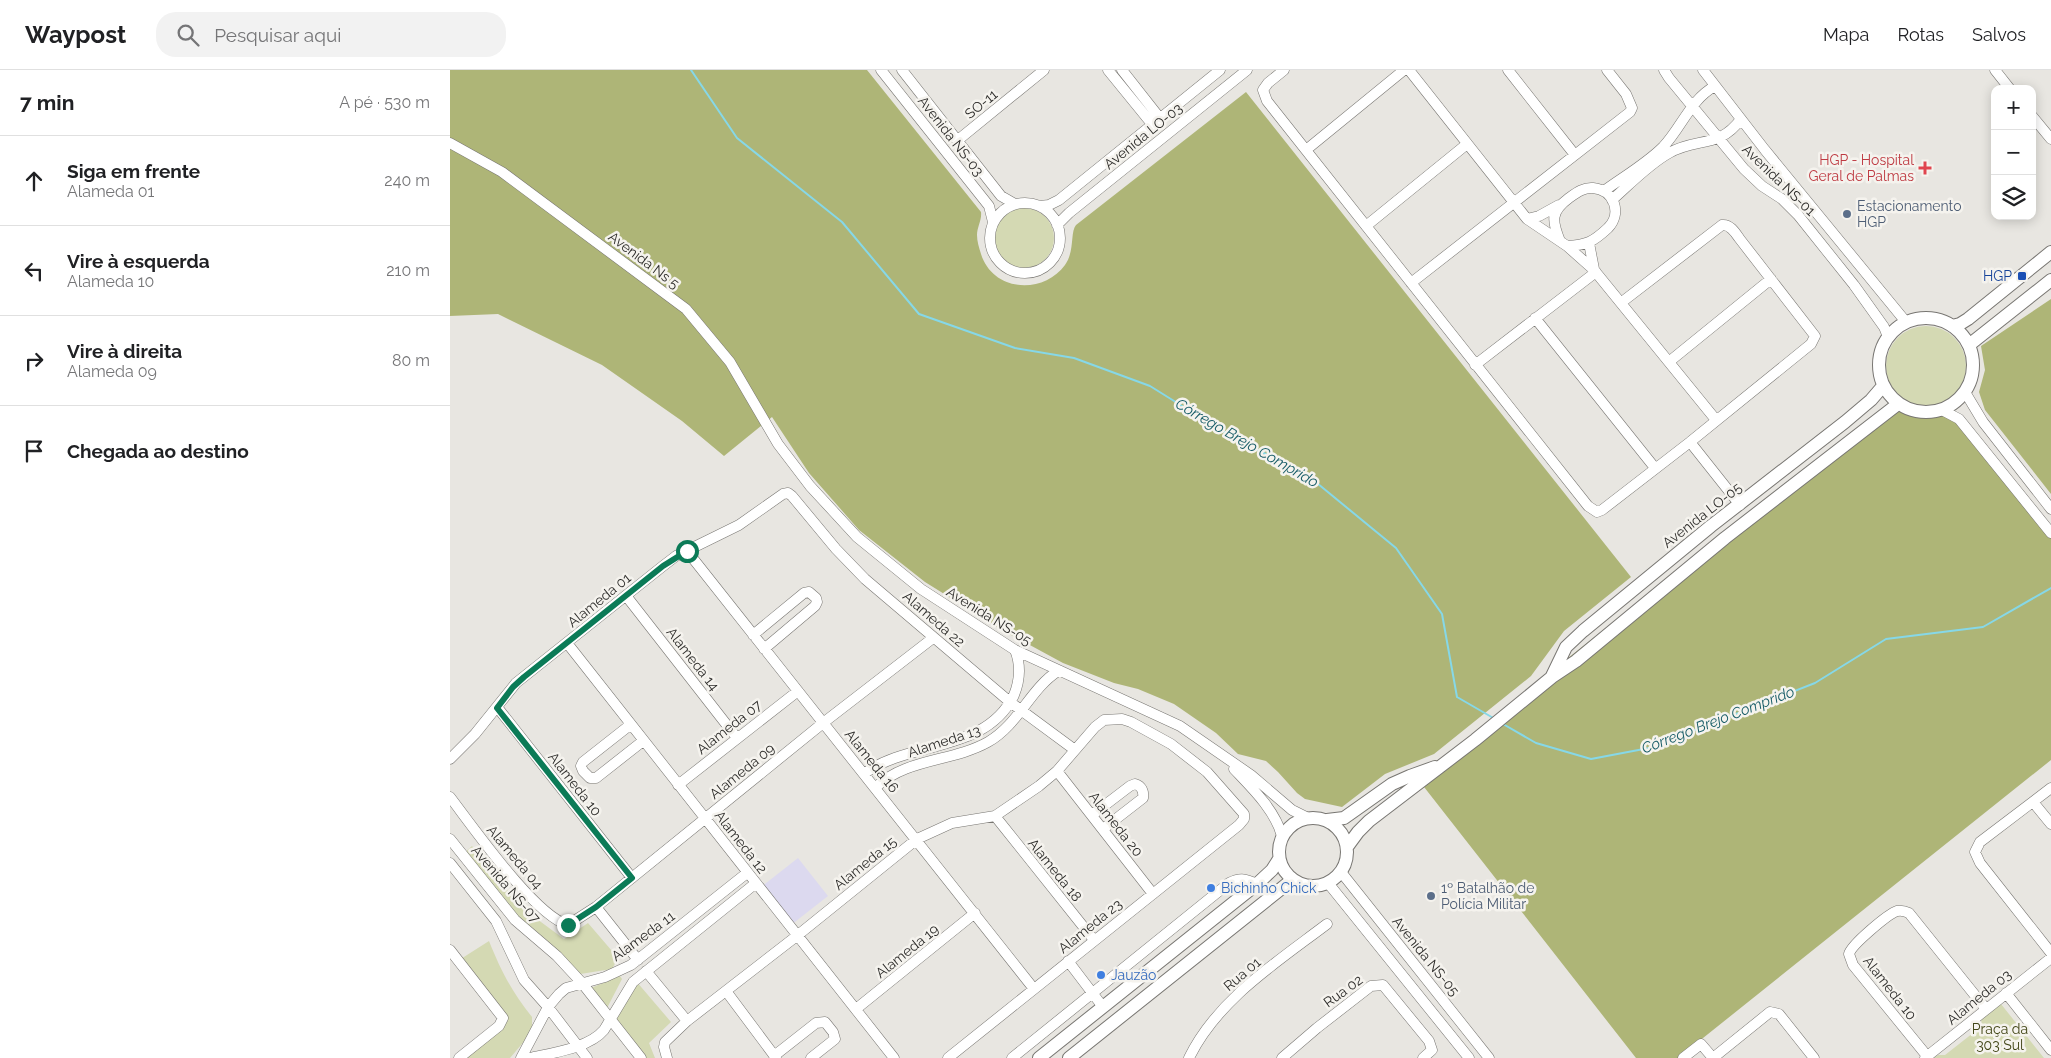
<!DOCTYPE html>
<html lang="pt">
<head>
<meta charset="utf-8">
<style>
	:root { --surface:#fff; --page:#f2f2f2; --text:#202124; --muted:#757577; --line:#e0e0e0 }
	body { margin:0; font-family:Raleway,sans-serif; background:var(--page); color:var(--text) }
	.controls { position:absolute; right:15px; top:15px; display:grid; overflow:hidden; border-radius:10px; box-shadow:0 2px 12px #0003 }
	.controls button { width:45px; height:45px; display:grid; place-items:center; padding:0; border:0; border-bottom:1px solid var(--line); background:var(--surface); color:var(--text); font:25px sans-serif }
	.stop { position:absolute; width:15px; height:15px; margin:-11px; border:4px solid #0b7b57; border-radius:50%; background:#fff }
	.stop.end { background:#0b7b57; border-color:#fff; box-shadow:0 1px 5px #0008 }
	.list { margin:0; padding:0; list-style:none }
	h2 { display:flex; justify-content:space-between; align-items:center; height:65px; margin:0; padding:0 20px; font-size:21px }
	h2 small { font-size:16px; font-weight:400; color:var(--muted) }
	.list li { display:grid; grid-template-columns:32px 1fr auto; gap:15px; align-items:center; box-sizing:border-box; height:90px; padding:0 20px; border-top:1px solid var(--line) }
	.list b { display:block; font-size:19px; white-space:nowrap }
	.list p { margin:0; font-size:16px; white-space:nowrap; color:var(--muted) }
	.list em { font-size:16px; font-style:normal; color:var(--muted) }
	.icon { flex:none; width:28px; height:28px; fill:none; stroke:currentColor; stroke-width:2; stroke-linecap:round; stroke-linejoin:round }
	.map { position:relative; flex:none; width:1601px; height:988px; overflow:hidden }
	header { display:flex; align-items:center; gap:30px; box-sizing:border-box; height:70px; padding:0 25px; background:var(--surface); border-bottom:1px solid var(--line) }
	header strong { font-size:24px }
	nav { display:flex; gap:28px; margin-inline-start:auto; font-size:18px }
	.search { width:350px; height:45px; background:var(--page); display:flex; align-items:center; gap:12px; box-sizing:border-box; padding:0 18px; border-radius:20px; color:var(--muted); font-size:19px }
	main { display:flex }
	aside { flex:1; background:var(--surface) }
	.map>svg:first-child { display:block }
	.education { fill:#dcd9ef }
	.green { fill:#d4d9b3 }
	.forest { fill:#aeb577 }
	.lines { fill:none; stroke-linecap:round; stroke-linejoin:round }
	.stream { stroke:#86d8e8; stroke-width:2 }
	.minor-casing { stroke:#787672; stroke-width:11 }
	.major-casing { stroke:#787672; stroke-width:14 }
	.minor { stroke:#fff; stroke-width:10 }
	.major { stroke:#fff; stroke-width:12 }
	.route { stroke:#0b7b57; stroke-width:6 }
	.health-dot { fill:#e0444e; stroke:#f5f3ee; stroke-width:2 }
	.service-dot { fill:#5c6f8a; stroke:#f5f3ee; stroke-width:2 }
	.transit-dot { fill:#1a4fb4; stroke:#f5f3ee; stroke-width:2 }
	.shop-dot { fill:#3f7fe0; stroke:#f5f3ee; stroke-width:2 }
	.labels { text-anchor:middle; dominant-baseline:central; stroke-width:5; stroke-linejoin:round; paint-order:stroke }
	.street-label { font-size:14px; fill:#2d2c2a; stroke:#f5f3ee }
	.health-label { font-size:14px; fill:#be3a42; stroke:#f5f3ee; text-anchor:end }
	.service-label { font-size:14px; fill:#4e5e75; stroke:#f5f3ee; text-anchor:start }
	.transit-label { font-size:14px; fill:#164399; stroke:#f5f3ee; text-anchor:end }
	.shop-label { font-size:14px; fill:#366cbe; stroke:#f5f3ee; text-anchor:start }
	.park-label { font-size:14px; fill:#424617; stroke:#f5f3ee }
	.water-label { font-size:15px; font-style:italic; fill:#185d68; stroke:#f5f3ee }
</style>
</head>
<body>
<header>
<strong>Waypost</strong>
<div class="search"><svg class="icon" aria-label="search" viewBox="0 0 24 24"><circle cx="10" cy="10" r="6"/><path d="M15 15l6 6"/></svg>Pesquisar aqui</div>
<nav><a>Mapa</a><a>Rotas</a><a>Salvos</a></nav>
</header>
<main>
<aside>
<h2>7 min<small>A pé · 530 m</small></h2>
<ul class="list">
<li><svg class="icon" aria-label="ahead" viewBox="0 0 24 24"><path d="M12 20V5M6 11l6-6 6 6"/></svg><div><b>Siga em frente</b><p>Alameda 01</p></div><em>240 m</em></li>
<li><svg class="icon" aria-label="left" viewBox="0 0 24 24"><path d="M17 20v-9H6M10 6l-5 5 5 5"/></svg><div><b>Vire à esquerda</b><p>Alameda 10</p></div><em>210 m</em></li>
<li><svg class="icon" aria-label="right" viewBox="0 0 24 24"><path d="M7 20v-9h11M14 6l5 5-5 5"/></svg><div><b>Vire à direita</b><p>Alameda 09</p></div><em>80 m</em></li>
<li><svg class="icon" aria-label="arrive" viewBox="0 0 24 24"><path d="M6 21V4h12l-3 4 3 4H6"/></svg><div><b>Chegada ao destino</b></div></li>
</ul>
</aside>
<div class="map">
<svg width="1601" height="988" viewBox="0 0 1601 988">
	<rect width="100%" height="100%" fill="#e8e6e1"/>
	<!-- education -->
	<path class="education" d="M348,788L378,826L341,855L311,817Z"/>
	<!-- green -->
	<path class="green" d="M544 168a30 30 0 1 1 60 0a30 30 0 1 1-60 0Z
		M1436 296a40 40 0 1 1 80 0a40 40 0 1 1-80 0Z
		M22,776L72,838L114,869L138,853L168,888L162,899L124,905L74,858L11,786Z
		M39,871C51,901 62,922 82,947V962L60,988H13L54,954L6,892Z
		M170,906L172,909L155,942L136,920Z
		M186,911L221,952L199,973L205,988H190L165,949Z
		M1551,934L1594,988H1484L1488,985H1495L1532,956L1531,949Z"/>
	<!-- forest -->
	<path class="forest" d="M0,0H417L531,142C532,150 527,157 527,165C527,171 529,178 531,184C543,222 593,225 615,195C625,181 620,162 626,155L796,22L1181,507L1114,561L1081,606L984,684L935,704L892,737L855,729L847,723L828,702L816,691L788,684L766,663L724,634L688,619L664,613L613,593L552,560L475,512L409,460L359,403L322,347L274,386L232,351L152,295L48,244L0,246Z
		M1601,229V424L1535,340L1529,322L1535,300L1531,276Z
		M1448,334L1469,342L1492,340L1509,349L1601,463V690L1228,988H1186L967,708L1427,343Z"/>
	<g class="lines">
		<!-- stream -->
		<path class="stream" d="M241,0L287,68L392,152L469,244L565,278L624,288L700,316L769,359L862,409L946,478L992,544L1007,627L1045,649
			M1053,654L1086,673L1141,689L1199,678L1365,613L1436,569L1533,557L1601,518"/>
		<!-- minor casing -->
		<g class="minor-casing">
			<path id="minor" d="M431,0L539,136L543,152
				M452,0L551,126L565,134
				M658,0L702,54
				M672,0L709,47
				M834,0L818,13L813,20L817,31L1138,436L1147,442L1152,440L1240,372L1361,274L1365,266L1289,168C1285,162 1280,154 1272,155L1172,232
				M959,0L1077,149L1117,176L1144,200L1266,350
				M1058,0L1125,85
				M1214,0L1219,8L1294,99L1312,116L1332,129L1348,145L1404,215L1434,257L1438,267
				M1253,0L1315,80L1456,252
				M1545,0L1560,19
				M1582,46L1601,69
				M508,70L594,0
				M0,73L52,102L236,239L280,292L328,374L360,416L407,467L471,519L565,580L730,656L801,705L842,740L858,748
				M856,80L954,0
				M1154,121C1173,107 1196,94 1213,77C1232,57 1240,30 1265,16
				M1162,130C1180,114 1199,94 1219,83C1247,67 1269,79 1291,49
				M540 168a35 35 0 1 1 70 0a35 35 0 1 1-70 0Z
				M590,136L599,135L609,130L770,0
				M1077,149L1089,146L1109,135
				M607,155L619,143L797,0
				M916,156L1017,74
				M1110,171C1102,151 1100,142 1119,128C1126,123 1134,117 1143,118C1165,120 1172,144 1158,158C1143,172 1137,175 1117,176
				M1139,173L1144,199
				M961,213L1180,42L1182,38L1176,24L1157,0
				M1085,248L1205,398
				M1220,291L1321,209
				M1025,295L1146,202
				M1515,322L1533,352L1601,439
				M1492,340L1509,349L1601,463
				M1240,372L1290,435
				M237,481L584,919
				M177,527L287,668
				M303,565L354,523L359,522L366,528L367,532L365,536L314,579
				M117,573L444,988
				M47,637L182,808
				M180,655L133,692L131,696L133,701L140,708H146L193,671
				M0,689L25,664L66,613L213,496L226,486L289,455L333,424L338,423L342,426L386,479L415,509L560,632L625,680
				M784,699C802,718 825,740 832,766
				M607,701L703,824
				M415,703C461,670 536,683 564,625C570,610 571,595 565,580
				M228,715L348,621
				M426,717C457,688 502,692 538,672C569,654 580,619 608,601
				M1601,718L1530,772L1525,782L1530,793L1601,883
				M0,727C23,757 85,846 118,855L146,837L373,653L483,568
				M1583,732L1601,754
				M642,745L680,716L685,714C692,716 694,722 693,728L653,759
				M545,746L644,870
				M0,769L65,850L107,886L132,913L191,988
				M0,793L46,851L74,910L98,937L137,988
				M891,802L1039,988
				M878,813L1019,988
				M146,837L188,890
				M0,880L53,948L49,956L9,988
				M618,891L653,937
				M196,901L237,951
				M276,921L326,988
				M1556,923L1601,980
				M406,939L525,843
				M324,986L366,953L375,952L383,962L385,969L361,988
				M1477,986L1403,895L1399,884C1401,875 1438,844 1447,841C1452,840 1455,841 1459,843L1536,939
				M71,988L98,937L109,924L116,918L155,907L181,895L297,803
				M80,988C102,983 139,978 154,960L183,912L306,813
				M217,988L214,977L215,972L237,951L348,865L467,769L502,753L545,746L589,716L607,701L645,657L654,650L672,649L681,652L721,674L757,702L794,744V749L789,755L498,988
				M562,988L779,813C791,807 796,809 807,814
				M739,988C767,930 827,892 877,854
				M832,988L867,958L921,916L933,915L979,971L982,980L973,988
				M1233,988L1251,974L1263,988L1320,942L1329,944L1364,988
				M1475,988L1601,888"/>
		</g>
		<!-- major casing -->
		<g class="major-casing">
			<path id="major" d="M1429 295a47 47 0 1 1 94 0a47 47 0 1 1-94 0Z
				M1502,256L1510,254L1518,249L1601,182
				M1519,275L1601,210
				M1102,606L1116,577L1133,561L1261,456L1395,352L1421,330L1433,316
				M829 782a34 34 0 1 1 68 0a34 34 0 1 1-68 0Z
				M877,750L894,748L942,714L960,706L985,697
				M897,777L908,762L919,751L1025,670L1102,607L1126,591L1275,468L1448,334
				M589,988L807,814L822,800L829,789
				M619,988L842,810"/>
		</g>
		<!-- minor -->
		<use href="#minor" class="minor"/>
		<!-- major -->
		<use href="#major" class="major"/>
	</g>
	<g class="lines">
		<!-- route -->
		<path class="route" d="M118,855L146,837L182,808L47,638L63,617L74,607L213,496L237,481"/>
	</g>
	<!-- markers -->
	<path class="health-dot" d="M1472.5 90.5h5v5h5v5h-5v5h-5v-5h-5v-5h5z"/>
	<g class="service-dot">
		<circle cx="1397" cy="144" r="5"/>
		<circle cx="981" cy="826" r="5"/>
	</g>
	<rect class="transit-dot" x="1567" y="201" width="10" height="10" rx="2.5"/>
	<g class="shop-dot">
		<circle cx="761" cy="818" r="5"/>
		<circle cx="651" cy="905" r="5"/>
	</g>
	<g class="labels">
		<!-- street labels -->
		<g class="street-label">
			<text transform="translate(531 34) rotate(-39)">SO-11</text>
			<text transform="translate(501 66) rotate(52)">Avenida NS-03</text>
			<text transform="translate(693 66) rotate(-39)">Avenida LO-03</text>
			<text transform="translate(1329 110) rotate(44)">Avenida NS-01</text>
			<text transform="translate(194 190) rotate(37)">Avenida Ns 5</text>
			<text transform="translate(1252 445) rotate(-38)">Avenida LO-05</text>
			<text transform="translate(149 530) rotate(-39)">Alameda 01</text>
			<text transform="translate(539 546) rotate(32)">Avenida NS-05</text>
			<text transform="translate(484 549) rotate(41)">Alameda 22</text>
			<text transform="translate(243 589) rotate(52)">Alameda 14</text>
			<text transform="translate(279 657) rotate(-38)">Alameda 07</text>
			<text transform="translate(494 671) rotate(-18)">Alameda 13</text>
			<text transform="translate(422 691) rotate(51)">Alameda 16</text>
			<text transform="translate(292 701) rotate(-39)">Alameda 09</text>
			<text transform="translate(125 714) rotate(52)">Alameda 10</text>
			<text transform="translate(666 754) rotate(52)">Alameda 20</text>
			<text transform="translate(291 772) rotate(52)">Alameda 12</text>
			<text transform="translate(65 787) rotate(50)">Alameda 04</text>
			<text transform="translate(415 793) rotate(-39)">Alameda 15</text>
			<text transform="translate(605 800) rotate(51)">Alameda 18</text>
			<text transform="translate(56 814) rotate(49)">Avenida NS-07</text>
			<text transform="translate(640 856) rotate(-39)">Alameda 23</text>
			<text transform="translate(193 866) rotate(-36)">Alameda 11</text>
			<text transform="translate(457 881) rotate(-39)">Alameda 19</text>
			<text transform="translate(976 886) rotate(51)">Avenida NS-05</text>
			<text transform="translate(792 904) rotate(-40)">Rua 01</text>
			<text transform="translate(1440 918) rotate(52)">Alameda 10</text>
			<text transform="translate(893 921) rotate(-36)">Rua 02</text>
			<text transform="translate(1529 927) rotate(-39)">Alameda 03</text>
		</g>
		<!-- health labels -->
		<g class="health-label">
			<text x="1464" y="90">HGP - Hospital<tspan x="1464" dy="16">Geral de Palmas</tspan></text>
		</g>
		<!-- service labels -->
		<g class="service-label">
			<text x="1407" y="136">Estacionamento<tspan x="1407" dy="16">HGP</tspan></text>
			<text x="991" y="818">1º Batalhão de<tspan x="991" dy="16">Polícia Militar</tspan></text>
		</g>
		<!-- transit labels -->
		<g class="transit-label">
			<text x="1562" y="206">HGP</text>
		</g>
		<!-- shop labels -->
		<g class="shop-label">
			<text x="771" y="818">Bichinho Chick</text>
			<text x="661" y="905">Jauzão</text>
		</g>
		<!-- park labels -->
		<g class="park-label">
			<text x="1550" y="959">Praça da<tspan x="1550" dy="16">303 Sul</tspan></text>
		</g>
		<!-- water labels -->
		<g class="water-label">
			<text transform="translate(797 373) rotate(30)">Córrego Brejo Comprido</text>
			<text transform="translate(1268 650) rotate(-21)">Córrego Brejo Comprido</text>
		</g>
	</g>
</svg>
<div class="controls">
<button>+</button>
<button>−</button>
<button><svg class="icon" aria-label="layers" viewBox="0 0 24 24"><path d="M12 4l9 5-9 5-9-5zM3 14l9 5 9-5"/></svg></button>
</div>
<div class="stop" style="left:237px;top:481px"></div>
<div class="stop end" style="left:118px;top:855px"></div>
</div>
</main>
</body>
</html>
